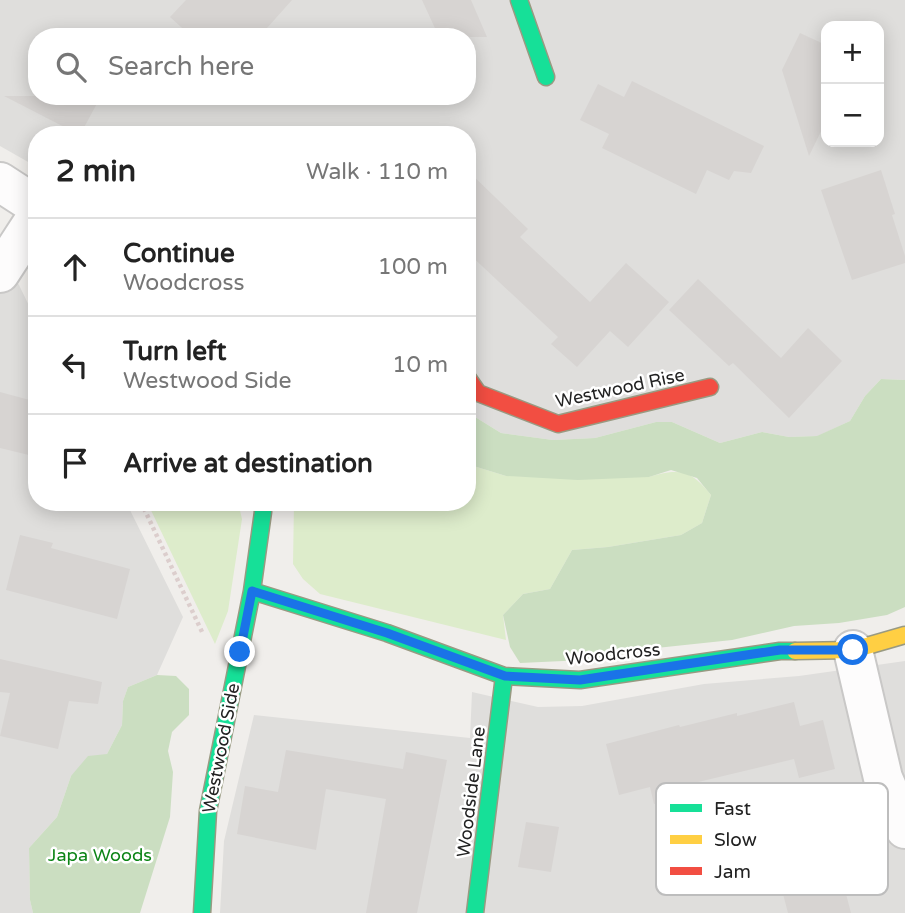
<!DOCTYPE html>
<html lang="en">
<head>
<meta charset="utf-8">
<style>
	:root { --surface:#fff; --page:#f6f6f6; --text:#222; --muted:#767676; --line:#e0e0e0 }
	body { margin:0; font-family:"Varela Round",sans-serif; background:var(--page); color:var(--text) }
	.controls { position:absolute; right:21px; top:21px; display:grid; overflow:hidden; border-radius:14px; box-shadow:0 4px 18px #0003 }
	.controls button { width:63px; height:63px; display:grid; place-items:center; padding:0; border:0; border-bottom:2px solid var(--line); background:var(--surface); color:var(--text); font:35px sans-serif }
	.stop { position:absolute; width:21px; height:21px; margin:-16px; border:5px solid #1a73e8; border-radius:50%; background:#fff }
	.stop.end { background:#1a73e8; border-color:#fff; box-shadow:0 2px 7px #0008 }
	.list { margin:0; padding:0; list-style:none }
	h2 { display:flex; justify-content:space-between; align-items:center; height:91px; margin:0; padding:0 28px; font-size:30px }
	h2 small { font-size:23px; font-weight:400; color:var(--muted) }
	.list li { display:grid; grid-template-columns:46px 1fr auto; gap:21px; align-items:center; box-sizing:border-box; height:98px; padding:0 28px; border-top:2px solid var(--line) }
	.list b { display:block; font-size:26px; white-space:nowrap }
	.list p { margin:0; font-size:23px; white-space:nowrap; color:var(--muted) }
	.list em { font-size:23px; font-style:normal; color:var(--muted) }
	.icon { flex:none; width:38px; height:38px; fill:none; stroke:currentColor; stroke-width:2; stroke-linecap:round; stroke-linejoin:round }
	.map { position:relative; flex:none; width:905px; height:913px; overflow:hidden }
	.search { position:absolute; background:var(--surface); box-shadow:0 4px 18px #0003; left:28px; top:28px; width:448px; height:77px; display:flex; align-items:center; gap:18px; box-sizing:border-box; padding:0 24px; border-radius:28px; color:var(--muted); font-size:26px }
	.panel { position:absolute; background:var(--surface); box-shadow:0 4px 18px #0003; left:28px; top:126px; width:448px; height:385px; border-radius:28px }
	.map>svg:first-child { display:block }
	.residential { fill:#dfdedc; fill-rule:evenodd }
	.grass { fill:#ddeccb }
	.forest { fill:#cbdec1 }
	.building { fill:#d7d4d2 }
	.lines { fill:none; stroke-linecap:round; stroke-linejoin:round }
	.street-casing { stroke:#c9c8c7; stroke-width:42 }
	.fast-casing { stroke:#999a82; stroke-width:19 }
	.slow-casing { stroke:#999a82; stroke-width:19 }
	.jam-casing { stroke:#999a82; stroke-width:19 }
	.path { stroke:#dccecd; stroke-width:4.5; stroke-dasharray:3.5 3.5; stroke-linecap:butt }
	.street { stroke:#fdfcfc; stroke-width:38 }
	.fast { stroke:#16e098; stroke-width:16 }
	.slow { stroke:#ffcf43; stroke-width:16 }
	.jam { stroke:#f24e42; stroke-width:16 }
	.route { stroke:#1a73e8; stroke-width:9 }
	.labels { text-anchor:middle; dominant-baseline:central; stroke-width:5; stroke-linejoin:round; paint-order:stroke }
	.street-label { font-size:18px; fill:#222; stroke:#fff }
	.park-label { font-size:18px; fill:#0c8416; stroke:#fff }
	.key { fill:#fff; stroke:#bdbdbd; stroke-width:2 }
	.key-label { font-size:19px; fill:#222 }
</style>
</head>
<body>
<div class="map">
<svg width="905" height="913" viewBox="0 0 905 913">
	<rect width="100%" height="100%" fill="#f0eeeb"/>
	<!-- residential -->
	<path class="residential" d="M0,0H905V380L881,379L865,396L850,421L818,436L789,437L762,432L720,443L672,422H656L595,438L553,440L501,433L467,412V135H37V167L0,146ZM826,26H879V142H826ZM37,37H467V96H37Z
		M0,259L19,285L37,322V502H126L183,617L157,675L128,687L123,701L122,725L107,754L71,776L57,817L29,848L30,900L33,913H0Z
		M905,661V913H220L224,841L254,715L470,738L472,692L538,707L582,706L704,684L799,676Z"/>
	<!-- grass -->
	<path class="grass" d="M467,464L506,476L649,477C680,468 691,470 711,495L702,523L681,535L608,547L572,550L550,589L523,594L503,615L506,640L320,594L303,579L293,564L294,502H467Z
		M147,502H238L242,519L228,611L215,644Z"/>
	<!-- forest -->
	<path class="forest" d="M881,379L905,380V607L887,615L839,623L794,626L732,640L647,649L585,660L520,663L510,647L503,615L523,594L550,589L572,550L608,547L681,535L702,523L711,495L697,478L671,470L649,477L578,480L506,476L467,464V412L501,433L553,440L595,438L656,422H672L720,443L762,432L789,437L817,436L850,421L865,396Z
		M157,675L176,676L189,689V715L172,732L168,751L173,772L170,817L140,913H33L30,900L29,848L57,817L71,776L88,756L107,754L122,725L123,701L128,687Z"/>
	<!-- building -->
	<path class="building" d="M186,0H292L259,37H192L170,17Z
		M422,0H471L487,37H439Z
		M800,33L826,45V121L809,156L782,70Z
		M632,81L764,146L751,173L734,171L729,180L707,170L696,194L602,148L609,134L580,120L598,84L624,97Z
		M4,96H101L80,135Z
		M467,170L528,229L520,237L590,302L626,263L669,302L628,347L610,331L577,367L551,344L558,337L467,252Z
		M881,170L895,214L892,215L905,256V263L852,280L821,190Z
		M698,279L781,358L808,328L842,361L789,418L733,363L729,366L669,310Z
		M0,392L37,402V457L0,448Z
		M20,535L53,543L51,548L130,569L117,619L6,590Z
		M0,659L102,682L98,704L69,701L58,749L0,736L10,693L0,692Z
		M794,702L800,726L823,720L835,769L799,778L794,759L694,783L696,794L654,804L650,787L619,795L606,744L679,725L680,727L737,713V716Z
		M286,750L403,769L406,752L447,760L417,913H366L386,799L326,789L316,850L237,834L245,786L278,792Z
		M526,822L559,827L551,872L518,867Z
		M830,833L851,913H788L782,890L775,892L764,850Z"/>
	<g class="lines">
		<!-- street casing -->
		<g class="street-casing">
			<path id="street" d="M0,182L37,206
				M0,273L37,216
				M853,650L883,778L905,829"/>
		</g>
		<!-- fast casing -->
		<g class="fast-casing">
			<path id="fast" d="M519,0L546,77
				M252,591L387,633L504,676L580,680L780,651H795
				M202,913L208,811L252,591L263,512L262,502
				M475,913L504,676"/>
		</g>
		<!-- slow casing -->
		<g class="slow-casing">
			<path id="slow" d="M795,651L853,650L905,635"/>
		</g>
		<!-- jam casing -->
		<g class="jam-casing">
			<path id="jam" d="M467,377L478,393L558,424L710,387"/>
		</g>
		<!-- path -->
		<path class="path" d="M141,502L203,634"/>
		<!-- street -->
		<use href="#street" class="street"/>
		<!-- fast -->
		<use href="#fast" class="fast"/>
		<!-- slow -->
		<use href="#slow" class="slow"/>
		<!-- jam -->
		<use href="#jam" class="jam"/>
	</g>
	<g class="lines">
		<!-- route -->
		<path class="route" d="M240,652L252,591L387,633L505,676L580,680L780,650H853"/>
	</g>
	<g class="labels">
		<!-- street labels -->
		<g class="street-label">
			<text transform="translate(620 388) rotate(-12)">Westwood Rise</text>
			<text transform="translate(613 654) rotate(-6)">Woodcross</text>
			<text transform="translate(221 748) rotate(-79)">Westwood Side</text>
			<text transform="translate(471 792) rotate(-83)">Woodside Lane</text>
		</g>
		<!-- park labels -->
		<g class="park-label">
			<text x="100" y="855">Japa Woods</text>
		</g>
	</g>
	<!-- legend -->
	<rect x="656" y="783" width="232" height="112" rx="10" class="key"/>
	<rect x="670" y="804" width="32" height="8" fill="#16e098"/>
	<rect x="670" y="835" width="32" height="9" fill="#ffcf43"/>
	<rect x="670" y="867" width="32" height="8" fill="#f24e42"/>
	<g class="key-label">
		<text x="714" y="815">Fast</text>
		<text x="714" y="846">Slow</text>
		<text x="714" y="878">Jam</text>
	</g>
</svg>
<div class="controls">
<button>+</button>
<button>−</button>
</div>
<div class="stop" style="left:853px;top:650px"></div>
<div class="stop end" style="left:240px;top:652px"></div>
<div class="search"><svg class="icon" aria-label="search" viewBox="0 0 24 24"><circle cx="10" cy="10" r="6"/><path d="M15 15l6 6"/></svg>Search here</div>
<section class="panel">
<h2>2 min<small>Walk · 110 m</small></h2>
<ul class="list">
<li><svg class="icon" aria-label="ahead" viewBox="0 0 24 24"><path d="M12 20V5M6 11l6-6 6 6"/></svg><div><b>Continue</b><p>Woodcross</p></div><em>100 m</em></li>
<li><svg class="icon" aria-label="left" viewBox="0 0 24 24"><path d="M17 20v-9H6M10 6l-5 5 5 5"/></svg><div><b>Turn left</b><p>Westwood Side</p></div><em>10 m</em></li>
<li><svg class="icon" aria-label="arrive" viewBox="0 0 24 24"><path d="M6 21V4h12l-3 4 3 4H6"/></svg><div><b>Arrive at destination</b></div></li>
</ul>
</section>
</div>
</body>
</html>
